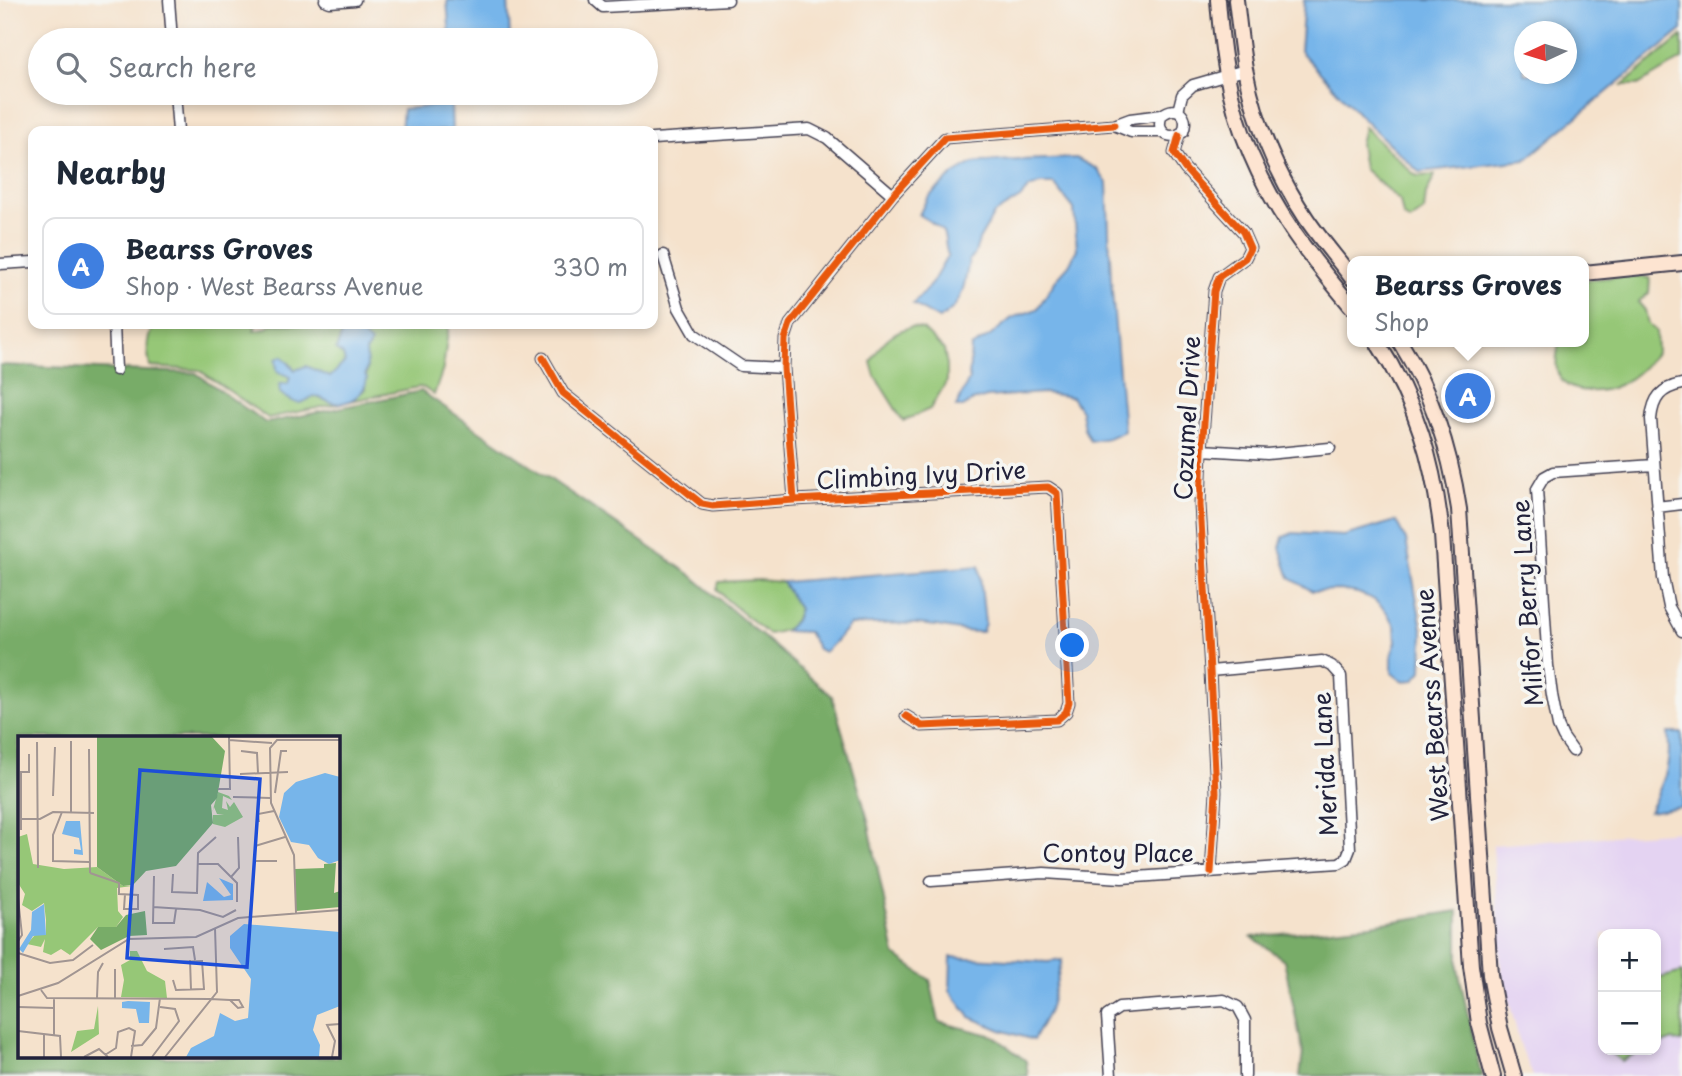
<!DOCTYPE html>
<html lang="en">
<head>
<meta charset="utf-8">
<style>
	:root { --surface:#fff; --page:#f6f6f7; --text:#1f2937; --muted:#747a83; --line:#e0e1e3; --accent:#2563eb }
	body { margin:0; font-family:"Playpen Sans",sans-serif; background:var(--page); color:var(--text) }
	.controls { position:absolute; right:21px; bottom:21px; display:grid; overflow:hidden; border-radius:14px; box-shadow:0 4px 10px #0003 }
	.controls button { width:63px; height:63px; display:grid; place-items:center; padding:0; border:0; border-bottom:2px solid var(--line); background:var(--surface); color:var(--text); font:35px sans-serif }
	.compass { position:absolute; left:1514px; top:21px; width:63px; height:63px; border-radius:50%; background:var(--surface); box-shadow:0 4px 10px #0003; rotate:266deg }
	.you { position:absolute; left:1073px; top:646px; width:24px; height:24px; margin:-18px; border:5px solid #fff; border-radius:50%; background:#1a73e8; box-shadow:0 0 0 10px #1a73e833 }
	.badge { display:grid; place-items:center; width:46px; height:46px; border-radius:50%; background:var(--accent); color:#fff; font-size:23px; font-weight:700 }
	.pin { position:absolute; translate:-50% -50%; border:4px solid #fff; box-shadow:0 2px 7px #0006 }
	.popup { position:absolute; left:1347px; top:256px; width:242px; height:91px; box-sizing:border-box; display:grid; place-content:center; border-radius:14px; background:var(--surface); filter:drop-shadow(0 2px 5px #0005); font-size:23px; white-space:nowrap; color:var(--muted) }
	.popup b { font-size:26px; color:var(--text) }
	.popup::after { content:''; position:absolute; left:50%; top:100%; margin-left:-14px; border:14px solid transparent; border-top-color:var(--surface) }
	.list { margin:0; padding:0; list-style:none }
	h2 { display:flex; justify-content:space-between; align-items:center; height:91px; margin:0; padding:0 28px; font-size:30px }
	h2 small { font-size:23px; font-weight:400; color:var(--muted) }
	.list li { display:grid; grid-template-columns:46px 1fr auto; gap:21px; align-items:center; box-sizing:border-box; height:98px; margin:0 14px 14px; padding:0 14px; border:2px solid var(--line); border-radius:14px }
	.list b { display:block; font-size:26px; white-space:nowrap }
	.list p { margin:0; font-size:23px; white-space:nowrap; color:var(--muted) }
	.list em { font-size:23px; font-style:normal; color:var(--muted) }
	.icon { flex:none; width:38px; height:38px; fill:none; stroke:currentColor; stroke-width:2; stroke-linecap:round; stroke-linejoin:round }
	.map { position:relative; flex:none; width:1682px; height:1076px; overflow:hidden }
	.search { position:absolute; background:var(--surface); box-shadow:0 4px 10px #0003; left:28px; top:28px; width:630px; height:77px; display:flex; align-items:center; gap:18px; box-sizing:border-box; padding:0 24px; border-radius:38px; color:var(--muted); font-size:26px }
	.panel { position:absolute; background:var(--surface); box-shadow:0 4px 10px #0003; left:28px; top:126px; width:630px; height:203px; border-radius:14px }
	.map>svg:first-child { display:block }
	.built { fill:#e4d3f2 }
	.green { fill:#96c777; stroke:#5c7459; stroke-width:2 }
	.forest { fill:#78ac68; stroke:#4d6752; stroke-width:2; fill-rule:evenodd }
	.water { fill:#77b5ea; stroke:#4c6c92; stroke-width:2; fill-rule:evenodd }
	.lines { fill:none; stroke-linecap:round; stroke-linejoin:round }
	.street-casing { stroke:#423f51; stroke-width:13 }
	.secondary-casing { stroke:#423f51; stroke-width:18 }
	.street { stroke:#fff; stroke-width:10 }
	.secondary { stroke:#fde4d1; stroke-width:14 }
	.cycleway-casing { stroke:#f6f6f2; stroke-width:11 }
	.cycleway { stroke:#e8590c; stroke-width:7 }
	.labels { text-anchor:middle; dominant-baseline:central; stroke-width:7; stroke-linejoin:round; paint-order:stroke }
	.street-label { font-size:24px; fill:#22223b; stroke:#f6f6f2 }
	.inset-road { fill:none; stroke:#a19592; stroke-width:2 }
	.view { fill:#1d4ed8; fill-opacity:0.15; stroke:#1d4ed8; stroke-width:3.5 }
	.inset-edge { fill:none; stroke:#22223b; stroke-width:3.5 }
</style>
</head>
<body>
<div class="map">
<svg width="1682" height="1076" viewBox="0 0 1682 1076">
	<rect width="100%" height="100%" fill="#f6f6f2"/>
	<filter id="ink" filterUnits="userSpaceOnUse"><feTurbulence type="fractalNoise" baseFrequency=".0143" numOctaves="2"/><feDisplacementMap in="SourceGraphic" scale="14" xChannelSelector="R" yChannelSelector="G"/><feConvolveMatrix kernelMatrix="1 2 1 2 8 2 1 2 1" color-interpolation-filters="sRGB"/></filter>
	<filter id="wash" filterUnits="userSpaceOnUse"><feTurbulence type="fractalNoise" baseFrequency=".00686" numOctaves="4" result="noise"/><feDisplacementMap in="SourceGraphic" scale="28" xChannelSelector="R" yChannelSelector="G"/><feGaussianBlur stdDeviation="1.57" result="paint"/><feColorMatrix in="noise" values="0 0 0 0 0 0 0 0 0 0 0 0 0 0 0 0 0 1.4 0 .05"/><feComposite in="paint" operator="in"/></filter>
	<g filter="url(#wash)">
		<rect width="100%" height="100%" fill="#f5e2cc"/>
		<!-- built -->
		<path class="built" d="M1682,831V874L1680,875L1682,911V972L1656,979V934H1603V1050H1611L1612,1054L1621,1061L1641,1050H1656V1046L1673,1040L1682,1042V1076H1533L1521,1047L1501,971L1493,845Z"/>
		<!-- green -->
		<path class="green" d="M1682,36V59L1638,85H1623Z
			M1364,127L1415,175L1419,176L1435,175L1426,194L1424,211L1410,221L1403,216L1400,201L1364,169L1360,144Z
			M1640,276L1650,278L1649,293L1638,302L1645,310L1648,324L1656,331L1657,352C1646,365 1635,377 1619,385C1600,394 1563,396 1557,370C1555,360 1558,351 1559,342H1584V280L1615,277Z
			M155,324H188L192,327L214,324H256L254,331L265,329L272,324H333L334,329L342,333L336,350L343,355L345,362L330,378L306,366L295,370L290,364V376L288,385L313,396L337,404L268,418L199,370L150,367C147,349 145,339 155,324Z
			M362,324H449L443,369L434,395L424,388L419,387L351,401L365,389C365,381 367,373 367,365C367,351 360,337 362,324Z
			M912,327L923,329L944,350L947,365V381L930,409L903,421L875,376L871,362C880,343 892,331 912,327Z
			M759,580L782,582L799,609C793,629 786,631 768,634L727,600L717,589L719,582Z
			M1682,972V1042L1673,1040L1656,1046V979Z
			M1611,1050H1642L1621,1061L1612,1054Z"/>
		<!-- forest -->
		<path class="forest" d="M0,365L196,373L266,423L421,391L691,575L832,696L868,820L895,955L930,980L939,1022L994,1036L1026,1061L1028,1076H0ZM19,738H338V1057H19Z
			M1458,911V969L1480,1070L1482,1076H1300L1303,1052L1284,960L1252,937L1371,925Z"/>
		<!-- water -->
		<path class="water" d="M447,0H508L510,37L507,40H450Z
			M1304,0H1682V30L1525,160L1419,172L1363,119L1300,51ZM1524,32H1566V74H1524Z
			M451,105L452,131H401L403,109Z
			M1076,158L1097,169L1107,183L1111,279L1124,431L1108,438L1090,441L1084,429L1081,411L1072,397L1044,393L987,397L972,401L963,407H956L969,379L971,347L990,336L1012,318L1037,309L1058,277L1069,265L1077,249L1074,209L1054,184H1040L1029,188L1020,198L994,214L979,240L974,256L969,260C964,286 964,304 939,319L913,304L932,283L948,255C945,248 946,238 943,232C938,225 926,219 919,215L927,198L954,174L973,163L992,161Z
			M333,324H362C361,334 362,336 371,343L366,351L367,367L365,375L367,378C366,393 350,405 335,403C327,402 320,397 313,396C298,408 294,403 280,393L279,384H288L290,377L277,371L276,359L282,356L295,370L306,366L330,377L345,362L343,355L336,350L342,334L334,329Z
			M1396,521L1406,540L1423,634L1422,671L1414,680L1402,681L1392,673V653L1396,642L1395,626L1385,610L1373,599L1358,593L1340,590L1312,591L1290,578L1280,548L1283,537L1293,533L1344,536Z
			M979,566L985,623L982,632C963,633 946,626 927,625C902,622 875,624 850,625C840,634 836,644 824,652L818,649L808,632L785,631L795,621L799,609L782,582Z
			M1668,733H1682V807L1649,812C1663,783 1672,767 1668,733Z
			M951,957L1048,962L1062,960L1049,1011L1033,1040L1001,1030L970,1017L950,991Z"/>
	</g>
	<g filter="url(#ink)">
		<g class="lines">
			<!-- street casing -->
			<g class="street-casing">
				<path id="street" d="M169,0L172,40
					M325,0L330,2L355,0
					M595,0L603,7L728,0
					M175,93L178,131
					M1178,111L1182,95L1193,85L1245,70
					M1162,115C1155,131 1168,142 1183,132C1190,115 1177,103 1162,115L1130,119L1114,125L1131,132H1163
					M1179,135L1174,153L1185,169L1243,232L1250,248L1245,258L1219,277L1214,291L1202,450L1200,505L1210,671L1216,792L1211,872
					M653,139L809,129L827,138L893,195
					M663,255L679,308L694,334L741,366L784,368
					M0,264L33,262
					M114,324L116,370
					M543,358L563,393L702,504L713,506L794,500L1048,487L1057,493L1069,703L1066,712L1057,720L922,726L906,716
					M1682,384C1661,388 1653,398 1651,419L1663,578L1669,607L1682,631
					M1202,450L1267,454L1330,448
					M794,500L784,368L785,339L790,324L893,195L945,138L1114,125
					M1657,507L1682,504
					M1573,751L1563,737L1558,726L1552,695L1548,666L1537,489L1544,477L1553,472L1654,465
					M931,881L1044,873L1122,878L1339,863L1346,859L1350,849L1341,676L1332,666L1322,661L1210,671
					M1111,1076L1107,1016L1119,1008L1224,1000L1238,1007L1245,1020V1076"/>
			</g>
			<!-- secondary casing -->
			<g class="secondary-casing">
				<path id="secondary" d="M1218,0C1220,25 1222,50 1227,74C1235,126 1261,184 1290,227C1308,255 1331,281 1352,307
					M1236,0C1239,23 1241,47 1245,69C1255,122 1277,174 1306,218C1320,239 1337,258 1352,278
					M1584,273L1682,263
					M1377,342C1417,403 1434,463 1442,535L1471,966L1479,1023L1493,1076
					M1400,342C1432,393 1450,450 1459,509L1490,975L1500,1028L1514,1076"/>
			</g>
			<!-- street -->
			<use href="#street" class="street"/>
			<!-- secondary -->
			<use href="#secondary" class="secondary"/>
			<!-- cycleway casing -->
			<g class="cycleway-casing">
				<path id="cycleway" d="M1179,135L1174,153L1185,169L1243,232L1250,248L1245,258L1219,277L1214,291L1202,450L1200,505L1210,671L1216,792L1211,872
					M543,358L563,393L702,504L713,506L794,500L1048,487L1057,493L1069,703L1066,712L1057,720L922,726L906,716
					M794,500L784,368L785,339L790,324L893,195L945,138L1114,125"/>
			</g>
			<!-- cycleway -->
			<use href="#cycleway" class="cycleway"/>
		</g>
	</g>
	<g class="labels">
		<!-- street labels -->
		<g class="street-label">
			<text transform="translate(1186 418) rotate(-87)">Cozumel Drive</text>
			<text transform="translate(921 474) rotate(-3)">Climbing Ivy Drive</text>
			<text transform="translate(1526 603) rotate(-94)">Milfor Berry Lane</text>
			<text transform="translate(1431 705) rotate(-94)">West Bearss Avenue</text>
			<text transform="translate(1324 764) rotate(-93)">Merida Lane</text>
			<text x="1118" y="852">Contoy Place</text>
		</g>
	</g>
	<!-- overview -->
	<g transform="translate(18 736)">
		<rect width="322" height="322" fill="#f5e2cc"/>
		<path d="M200,56L211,60L214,64L205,60L204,72L210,74L208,65L212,71L216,66L225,81L207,91L195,88V79H206L199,78L196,71L194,77ZM9,98L15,128L46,133L79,131L105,150H114L99,152L100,175L105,181L98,191H80L52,219L43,213L33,219L25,216L27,203L23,211L9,208L17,199H28V184L26,167L14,175L4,169L7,158L0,147V101ZM112,215H119L129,235L147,245L149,262L103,261L106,244L103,229L112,224ZM80,270L81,298L53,316L59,295L76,293Z" fill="#96c777"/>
		<path d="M79,1H194L207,15L199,62L193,69L195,87L158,130L128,135L115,149L105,150L79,131ZM318,127L316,157L322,155V171L278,175L277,133L306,132V128ZM127,175L129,199L111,200L83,214L72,203L80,191H98L108,179Z" fill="#78ac68"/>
		<path d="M307,37L322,41V124L311,128L300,122L291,109L273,106L261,81L266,57L278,46ZM48,85H62L65,119L56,118V113L63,114L61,102L44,98ZM201,142L215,148V164L185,165L189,146L206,161L213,159ZM26,168L28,199L15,200L5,217L1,213L13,194L14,176ZM226,188L322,196V270L299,279L295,294L302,309L301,321H168L173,312L196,300L202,277L217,285L230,282L233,243L212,212V200ZM110,265L132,266L131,287H121L118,273L104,272V266Z" fill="#77b5ea"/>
		<path class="inset-road" d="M211,4L254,7M53,5V76M19,6L20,132M71,13L72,137M223,15L239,17L240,37M222,38L270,36M200,53H212L211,1M257,57L263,15H269M35,60L37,11M215,61L252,62M44,76L35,99V125L71,126M2,83H22L35,76L76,77M241,86L240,78L256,75M3,94V36H11V18M259,125H237V110L267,101M180,128H200L219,147V166M72,137L101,147V158L120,159V173H106L107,158M155,138L154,156L179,157L180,117L198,101M136,140L135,187H156L158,173M213,141L221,132L220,101M0,162L4,199L0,205M135,171L182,174L205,181L218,174M278,177L276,119L253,67L252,12L259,4H322M146,213L175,211L177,224M0,217L32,227L55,224L75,209M172,224L173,254M155,244L158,254L186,253L184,225L157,226M23,254L29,262L192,263L212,264L220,272L225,271L221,264H212M0,260L40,247L111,203L178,201L220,182L322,174M79,262L80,236L85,227M97,262V233M0,271L36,272M0,295L42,300L43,321M36,299V262M113,310L124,309L138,292L142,262M87,319L98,312L100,296L111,292L117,295L113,321M26,321V299M66,321L81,313L90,321M134,321L161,285L157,273L142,271M147,321L199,256L197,192M314,321L317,305L309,289L322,288"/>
		<path class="view" d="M122,34L242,43L229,231L109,222Z"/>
		<rect width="322" height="322" class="inset-edge"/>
	</g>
</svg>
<div class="controls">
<button>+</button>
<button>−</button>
</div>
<svg class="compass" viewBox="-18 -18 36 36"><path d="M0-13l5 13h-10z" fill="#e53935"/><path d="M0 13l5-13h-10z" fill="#747a83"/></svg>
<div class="you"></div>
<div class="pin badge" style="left:1468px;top:396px;background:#3f7fe0">A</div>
<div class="popup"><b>Bearss Groves</b>Shop</div>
<div class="search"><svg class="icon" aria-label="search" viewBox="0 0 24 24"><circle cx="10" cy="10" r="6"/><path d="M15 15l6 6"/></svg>Search here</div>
<section class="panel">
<h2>Nearby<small></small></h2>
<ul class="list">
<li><span class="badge" style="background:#3f7fe0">A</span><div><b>Bearss Groves</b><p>Shop · West Bearss Avenue</p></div><em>330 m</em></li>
</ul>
</section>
</div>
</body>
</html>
